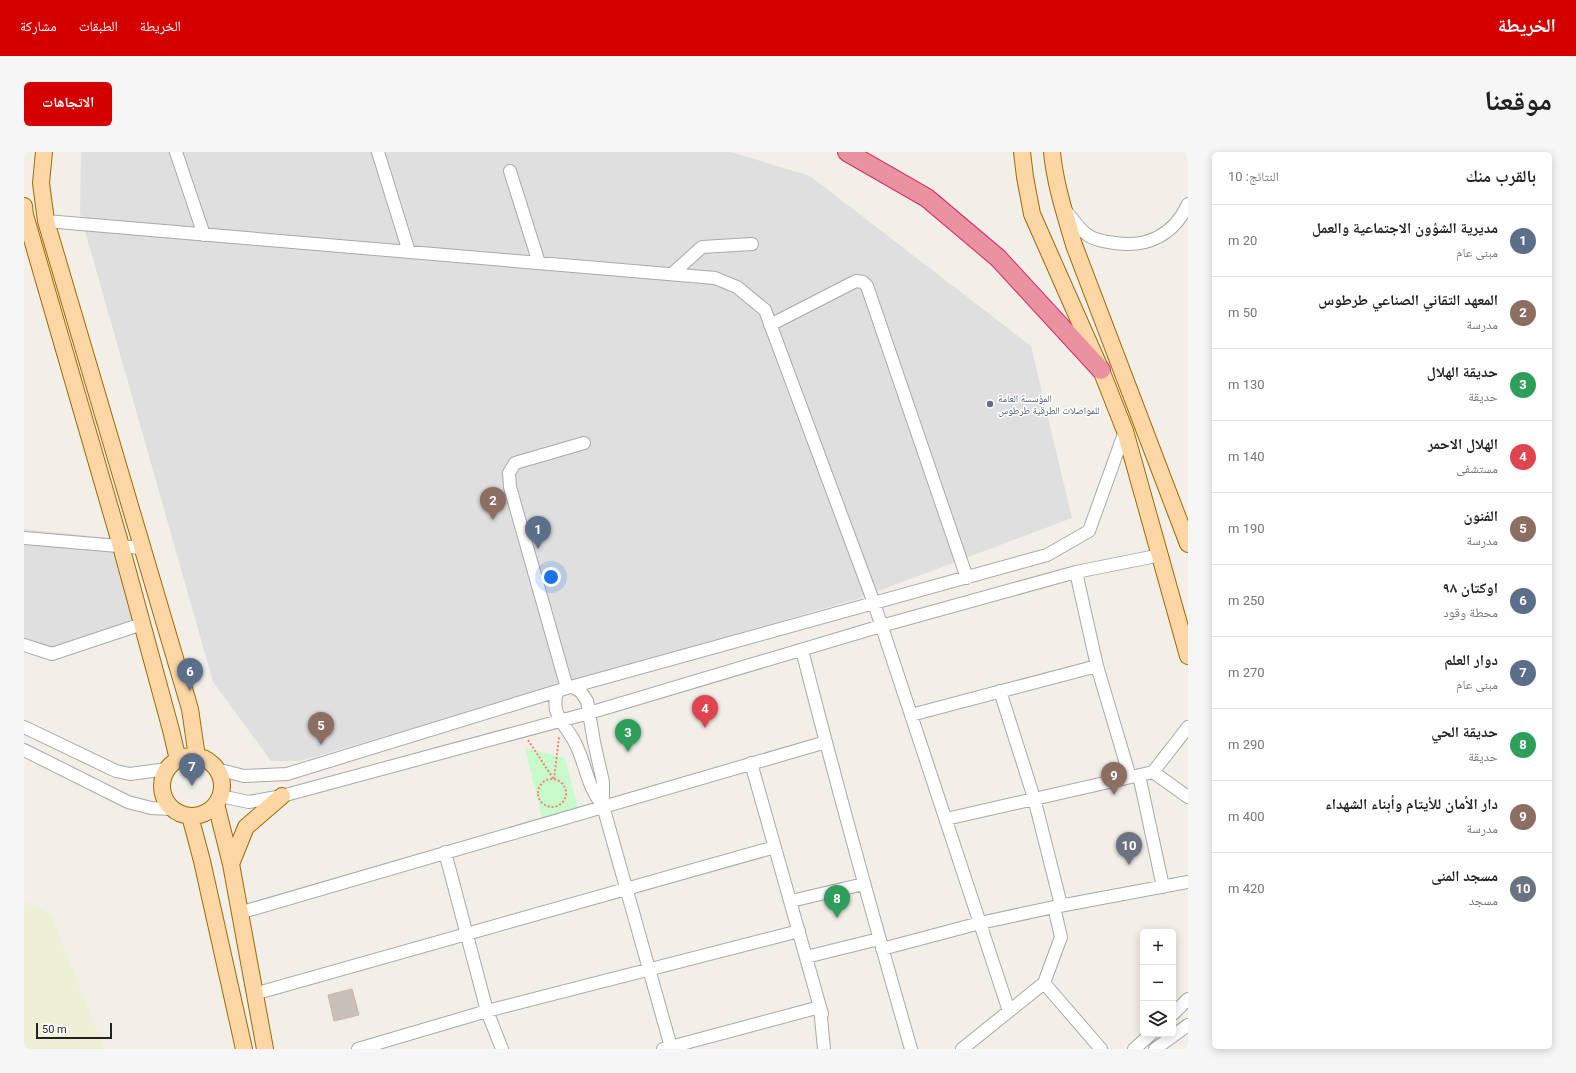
<!DOCTYPE html>
<html lang="ar">
<head>
<meta charset="utf-8">
<style>
	:root { --surface:#fff; --page:#f6f6f6; --text:#222; --muted:#767676; --line:#e0e0e0; --accent:#d40000 }
	body { margin:0; font-family:Roboto,"Noto Naskh Arabic",sans-serif; background:var(--page); color:var(--text); direction:rtl }
	.controls { position:absolute; right:12px; bottom:12px; display:grid; overflow:hidden; border-radius:6px; box-shadow:0 2px 10px #0003 }
	.controls button { width:36px; height:36px; display:grid; place-items:center; padding:0; border:0; border-bottom:1px solid var(--line); background:var(--surface); color:var(--text); font:20px sans-serif }
	.scale { position:absolute; left:12px; bottom:10px; width:76px; box-sizing:border-box; padding-left:4px; border:2px solid #222; border-top:0; font-size:11px; line-height:14px; white-space:nowrap; color:#222; -webkit-text-stroke:3px #fff; paint-order:stroke }
	.you { position:absolute; left:527px; top:425px; width:14px; height:14px; margin:-10px; border:3px solid #fff; border-radius:50%; background:#1a73e8; box-shadow:0 0 0 6px #1a73e833 }
	.badge { display:grid; place-items:center; width:26px; height:26px; border-radius:50%; background:var(--accent); color:#fff; font-size:13px; font-weight:700 }
	.pin { position:absolute; translate:-50% -33px; filter:drop-shadow(0 1px 2px #0008) }
	.pin::after { content:''; position:absolute; top:21px; width:14px; height:12px; background:inherit; clip-path:polygon(0 0,100% 0,50% 100%) }
	.list { margin:0; padding:0; list-style:none }
	h2 { display:flex; justify-content:space-between; align-items:center; height:52px; margin:0; padding:0 16px; font-size:17px }
	h2 small { font-size:13px; font-weight:400; color:var(--muted) }
	.list li { display:grid; grid-template-columns:26px 1fr auto; gap:12px; align-items:center; box-sizing:border-box; height:72px; padding:0 16px; border-top:1px solid var(--line) }
	.list b { display:block; font-size:15px; white-space:nowrap }
	.list p { margin:0; font-size:13px; white-space:nowrap; color:var(--muted) }
	.list em { font-size:13px; font-style:normal; color:var(--muted) }
	.icon { flex:none; width:22px; height:22px; fill:none; stroke:currentColor; stroke-width:2; stroke-linecap:round; stroke-linejoin:round }
	.map { position:relative; flex:none; width:1164px; height:897px; overflow:hidden; direction:ltr; border-radius:6px }
	header { display:flex; align-items:center; gap:24px; box-sizing:border-box; height:56px; padding:0 20px; background:var(--accent); color:#fff }
	header strong { font-size:19px }
	nav { display:flex; gap:22px; margin-inline-start:auto; font-size:14px }
	.intro { display:flex; align-items:center; justify-content:space-between; box-sizing:border-box; height:96px; padding:0 24px }
	h1 { margin:0; font-size:28px }
	.button { padding:10px 18px; border-radius:6px; background:var(--accent); color:#fff; font-size:14px; font-weight:700 }
	main { display:flex; gap:24px; padding:0 24px }
	aside { flex:1; background:var(--surface); border-radius:6px; box-shadow:0 2px 10px #0003 }
	.map>svg:first-child { display:block }
	.residential { fill:#e0dfdf }
	.farmland { fill:#eef0d5 }
	.park { fill:#c8facc }
	.building { fill:#c7bfb8; stroke:#c4b6ab }
	.lines { fill:none; stroke-linecap:round; stroke-linejoin:round }
	.minor-casing { stroke:#a9a9a9; stroke-width:14 }
	.major-casing { stroke:#a06b00; stroke-width:18 }
	.highway-casing { stroke:#dc2a67; stroke-width:20 }
	.path { stroke:#fa8072; stroke-width:2; stroke-dasharray:2 2; stroke-linecap:butt }
	.minor { stroke:#fff; stroke-width:12 }
	.major { stroke:#fcd6a4; stroke-width:16 }
	.highway { stroke:#e892a2; stroke-width:18 }
	.service-dot { fill:#5c6f8a; stroke:#fff; stroke-width:1.5 }
	.labels { text-anchor:middle; dominant-baseline:central; stroke-width:3; stroke-linejoin:round; paint-order:stroke }
	.service-label { font-size:10px; fill:#4e5e75; stroke:#fff; text-anchor:start }
</style>
</head>
<body>
<header>
<strong>الخريطة</strong>
<nav><a>الخريطة</a><a>الطبقات</a><a>مشاركة</a></nav>
</header>
<div class="intro"><h1>موقعنا</h1><a class="button">الاتجاهات</a></div>
<main>
<aside>
<h2>بالقرب منك<small>النتائج: 10</small></h2>
<ul class="list">
<li><span class="badge" style="background:#5c6f8a">1</span><div><b>مديرية الشؤون الاجتماعية والعمل</b><p>مبنى عام</p></div><em>20 m</em></li>
<li><span class="badge" style="background:#8d6e63">2</span><div><b>المعهد التقاني الصناعي طرطوس</b><p>مدرسة</p></div><em>50 m</em></li>
<li><span class="badge" style="background:#2e9e5b">3</span><div><b>حديقة الهلال</b><p>حديقة</p></div><em>130 m</em></li>
<li><span class="badge" style="background:#e0444e">4</span><div><b>الهلال الاحمر</b><p>مستشفى</p></div><em>140 m</em></li>
<li><span class="badge" style="background:#8d6e63">5</span><div><b>الفنون</b><p>مدرسة</p></div><em>190 m</em></li>
<li><span class="badge" style="background:#5c6f8a">6</span><div><b>اوكتان ٩٨</b><p>محطة وقود</p></div><em>250 m</em></li>
<li><span class="badge" style="background:#5c6f8a">7</span><div><b>دوار العلم</b><p>مبنى عام</p></div><em>270 m</em></li>
<li><span class="badge" style="background:#2e9e5b">8</span><div><b>حديقة الحي</b><p>حديقة</p></div><em>290 m</em></li>
<li><span class="badge" style="background:#8d6e63">9</span><div><b>دار الأمان للأيتام وأبناء الشهداء</b><p>مدرسة</p></div><em>400 m</em></li>
<li><span class="badge" style="background:#6b7280">10</span><div><b>مسجد المنى</b><p>مسجد</p></div><em>420 m</em></li>
</ul>
</aside>
<div class="map">
<svg width="1164" height="897" viewBox="0 0 1164 897">
	<rect width="100%" height="100%" fill="#f2efe9"/>
	<!-- residential -->
	<path class="residential" d="M57,0H707L786,24L1007,194L1048,366L833,447L276,609H247L189,530L56,61Z
		M0,377L95,387L120,476L41,499L0,493Z"/>
	<!-- farmland -->
	<path class="farmland" d="M0,749L27,762L80,897H0Z"/>
	<!-- park -->
	<path class="park" d="M501,596L541,606L554,656L518,666Z"/>
	<!-- building -->
	<path class="building" d="M328,837L335,863L310,869L304,843Z"/>
	<g class="lines">
		<!-- minor casing -->
		<g class="minor-casing">
			<path id="minor" d="M152,0L180,83
				M354,0L385,100
				M486,19L515,111
				M1041,58C1047,65 1054,75 1061,81C1069,88 1081,90 1091,91C1123,96 1150,83 1164,52
				M22,69L691,126L713,135L741,158L850,451L985,859
				M648,122L678,95L728,92
				M746,173L832,129L839,130L843,134L943,426
				M0,386L118,396
				M1052,420L1073,514L1106,625
				M0,493L28,502L118,472
				M778,498C812,631 849,765 887,897
				M549,535L557,540L563,549L570,590L579,630V654L647,895
				M543,536L486,335L485,321L491,311L560,291
				M533,539C531,546 531,551 532,558C536,571 548,582 553,595C563,617 563,634 579,654
				M976,539L1010,646L1037,753
				M887,563L1073,514
				M0,575L92,619L106,622L143,617
				M0,598L104,650L127,656L148,657
				M727,611L796,855L800,897
				M192,617L220,624L263,622L543,536L1023,403L1065,379L1101,279
				M1129,620L1164,645
				M1115,623L1139,735
				M196,644L225,650L258,644L565,561L857,474L1052,420L1137,403
				M922,667L1129,620L1164,575
				M421,700L463,859L478,897
				M767,749L840,732
				M1030,755L1164,730
				M215,761L802,590
				M858,797L956,771L1030,755L1037,785L1020,831L938,897
				M782,805L855,787
				M1020,831L1077,897
				M230,842L751,695
				M1149,862L1164,847
				M334,897L463,859L775,779
				M639,897L796,855L798,862
				M1110,897L1127,882
				M1131,897L1164,873"/>
		</g>
		<!-- major casing -->
		<g class="major-casing">
			<path id="major" d="M20,0L17,31L22,69L166,557L173,605
				M998,0L1001,25L1008,62L1077,218L1101,279L1164,504
				M1028,0C1031,32 1041,62 1050,93L1164,392
				M0,54L1,63L95,387L147,578L154,608
				M138 634a30 30 0 1 1 60 0a30 30 0 1 1-60 0Z
				M192,652L207,712L241,897
				M166,664L178,709L220,897
				M207,712L222,675L258,644"/>
		</g>
		<!-- highway casing -->
		<g class="highway-casing">
			<path id="highway" d="M823,0L903,46L974,106L1077,218"/>
		</g>
		<!-- path -->
		<path class="path" d="M504,588L529,626
			M514 641a14 14 0 1 1 28 0a14 14 0 1 1-28 0Z
			M530,627L535,585"/>
		<!-- minor -->
		<use href="#minor" class="minor"/>
		<!-- major -->
		<use href="#major" class="major"/>
		<!-- highway -->
		<use href="#highway" class="highway"/>
	</g>
	<!-- markers -->
	<circle class="service-dot" cx="966" cy="252" r="4"/>
	<g class="labels">
		<!-- service labels -->
		<g class="service-label">
			<text x="974" y="246">المؤسسة العامة<tspan x="974" dy="12">للمواصلات الطرقية طرطوس</tspan></text>
		</g>
	</g>
</svg>
<div class="controls">
<button>+</button>
<button>−</button>
<button><svg class="icon" aria-label="layers" viewBox="0 0 24 24"><path d="M12 4l9 5-9 5-9-5zM3 14l9 5 9-5"/></svg></button>
</div>
<div class="scale">50 m</div>
<div class="you"></div>
<div class="pin badge" style="left:514px;top:397px;background:#5c6f8a">1</div>
<div class="pin badge" style="left:469px;top:368px;background:#8d6e63">2</div>
<div class="pin badge" style="left:604px;top:600px;background:#2e9e5b">3</div>
<div class="pin badge" style="left:681px;top:576px;background:#e0444e">4</div>
<div class="pin badge" style="left:297px;top:593px;background:#8d6e63">5</div>
<div class="pin badge" style="left:166px;top:539px;background:#5c6f8a">6</div>
<div class="pin badge" style="left:168px;top:634px;background:#5c6f8a">7</div>
<div class="pin badge" style="left:813px;top:766px;background:#2e9e5b">8</div>
<div class="pin badge" style="left:1090px;top:643px;background:#8d6e63">9</div>
<div class="pin badge" style="left:1105px;top:713px;background:#6b7280">10</div>
</div>
</main>
</body>
</html>
